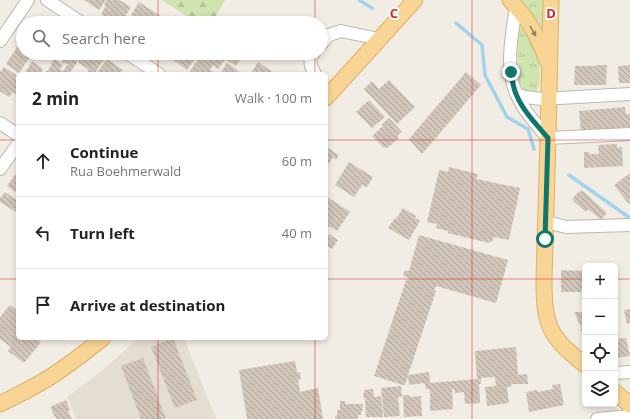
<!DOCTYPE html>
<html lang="en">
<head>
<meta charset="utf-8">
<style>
	:root { --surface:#fff; --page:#f2f2f2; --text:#222; --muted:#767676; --line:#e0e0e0 }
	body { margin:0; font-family:"Open Sans",sans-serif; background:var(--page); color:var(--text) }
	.controls { position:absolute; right:12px; bottom:12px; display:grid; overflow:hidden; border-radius:6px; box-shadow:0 2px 6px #0003 }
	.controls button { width:36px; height:36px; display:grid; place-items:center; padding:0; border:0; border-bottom:1px solid var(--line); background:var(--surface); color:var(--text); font:20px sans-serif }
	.stop { position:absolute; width:12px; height:12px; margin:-9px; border:3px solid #0f766e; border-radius:50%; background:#fff }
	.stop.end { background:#0f766e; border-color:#fff; box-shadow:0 1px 4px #0008 }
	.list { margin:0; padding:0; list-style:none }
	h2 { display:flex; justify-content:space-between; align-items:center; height:52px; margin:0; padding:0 16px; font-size:17px }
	h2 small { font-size:13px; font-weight:400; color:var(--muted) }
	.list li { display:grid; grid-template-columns:26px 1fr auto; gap:12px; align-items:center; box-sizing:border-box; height:72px; padding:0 16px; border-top:1px solid var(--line) }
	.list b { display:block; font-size:15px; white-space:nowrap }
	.list p { margin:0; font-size:13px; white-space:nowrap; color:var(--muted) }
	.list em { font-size:13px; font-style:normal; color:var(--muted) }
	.icon { flex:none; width:22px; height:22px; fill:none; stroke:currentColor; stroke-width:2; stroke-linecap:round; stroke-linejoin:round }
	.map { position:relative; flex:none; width:630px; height:419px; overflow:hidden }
	.search { position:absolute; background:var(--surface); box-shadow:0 2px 6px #0003; left:16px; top:16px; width:312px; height:44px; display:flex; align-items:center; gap:10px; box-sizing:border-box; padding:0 14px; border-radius:22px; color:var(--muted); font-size:15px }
	.panel { position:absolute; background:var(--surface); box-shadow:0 2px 6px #0003; left:16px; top:72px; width:312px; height:268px; border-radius:6px }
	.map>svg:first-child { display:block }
	.residential { fill:#e4ddd2 }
	.grass { fill:url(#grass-tufts) }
	.forest { fill:url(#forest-firs) }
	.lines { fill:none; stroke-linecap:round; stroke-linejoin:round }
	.stream { stroke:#a2d2ec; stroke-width:3.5 }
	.building { fill:url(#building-back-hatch) }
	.minor-casing { stroke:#beb6aa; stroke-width:14 }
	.major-casing { stroke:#ddb166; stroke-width:17 }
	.minor { stroke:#fff; stroke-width:12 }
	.major { stroke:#f9d595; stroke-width:15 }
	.oneway { fill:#948160 }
	.route { stroke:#0f766e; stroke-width:5 }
	.grid { fill:none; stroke:#d62828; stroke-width:1; stroke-opacity:0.55 }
	.grid-label { font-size:13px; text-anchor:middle; font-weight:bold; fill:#d62828; stroke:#fff; stroke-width:4; stroke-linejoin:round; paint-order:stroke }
</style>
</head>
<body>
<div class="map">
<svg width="630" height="419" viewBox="0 0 630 419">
	<defs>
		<pattern id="grass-tufts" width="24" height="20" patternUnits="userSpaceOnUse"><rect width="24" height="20" fill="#cfe4ae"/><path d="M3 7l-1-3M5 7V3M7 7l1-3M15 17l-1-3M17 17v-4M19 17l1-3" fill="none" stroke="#b3c496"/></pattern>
		<pattern id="forest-firs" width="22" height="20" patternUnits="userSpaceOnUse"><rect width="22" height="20" fill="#cfe4ae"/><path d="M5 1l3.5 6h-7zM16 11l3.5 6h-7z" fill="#b3c496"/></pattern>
		<pattern id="building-back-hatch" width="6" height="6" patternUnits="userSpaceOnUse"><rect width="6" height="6" fill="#d2c7ba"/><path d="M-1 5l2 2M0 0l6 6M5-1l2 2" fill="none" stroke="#aca398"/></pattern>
	</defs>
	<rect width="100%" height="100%" fill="#f1ece4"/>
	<!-- residential -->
	<path class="residential" d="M139,338H184L216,419H76L67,397L103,370Z"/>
	<!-- grass -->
	<path class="grass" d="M518,0H547L546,41Z
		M517,23C533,42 545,65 538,90C528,95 524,92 519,83Z"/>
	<!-- forest -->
	<path class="forest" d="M162,0H225L212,23H197Z"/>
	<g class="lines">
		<!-- stream -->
		<path class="stream" d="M359,0L372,8
			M456,23L482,45L485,75L507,117L528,129L534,149
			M569,175L630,218"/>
	</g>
	<!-- building -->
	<path class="building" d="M84,0H106L99,10Z
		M107,0H119L131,7L121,23H114L101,14L106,6L104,5Z
		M139,2L162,17L158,23H141L131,15Z
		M17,47L23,51V53H25L30,57L19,73L6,64Z
		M66,53H79L75,59L78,61L69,74L46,73L52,64H51L54,59L63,65L60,69L63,71L68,64L62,63L63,57H73Z
		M84,53H97L105,58L94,74H86L89,70L78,62Z
		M176,53H199L187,70L172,59Z
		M203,53H216L225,59L218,69L213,65L210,70L216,74H195L190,71Z
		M225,53H244L236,66L227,60L230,56Z
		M107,59L123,70L120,74H96Z
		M32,61L43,69L40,74H26L25,73Z
		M258,62L276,74H260L257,72L255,74L251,73Z
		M227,63L241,73L240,74H220Z
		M596,65H607L606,85H574L575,66H596Z
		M630,65V83H619L618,66Z
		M4,67L18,76V96L13,92L9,97L0,91V72Z
		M466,72L481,85L422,154L409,139Z
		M389,80L415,107L397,124L364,89L372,81L379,89Z
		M369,100L385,117L372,128L356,112Z
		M625,107L626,114H630V127L581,131L579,111Z
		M389,118L402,132L397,136L399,138L387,148L385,147L384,148L372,136L383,126L382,124Z
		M617,144V148L622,147L623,166L584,168V152H589V154H599L598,145Z
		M326,147L339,155L336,160L333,157L326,168Z
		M349,162L373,177L367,187L362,185L354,197L335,185Z
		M449,167L478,174L476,179L520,188L509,240L494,237L492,242H489V243L448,233V231L436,228L437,224L427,222L439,170L448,172Z
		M18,171V194L7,186Z
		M630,173V204L629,203H628L614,185Z
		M582,190L607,213L601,220L588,209L586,212L573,201L574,200L572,199L579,191L581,192Z
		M5,192L18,201V209L16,212L0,202V198Z
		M326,196L350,212L337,231L330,227H328L326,226Z
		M403,208L416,216L415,218L420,221L409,240L388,228L395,218L396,219Z
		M329,234L338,240L332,249L326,245V239Z
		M419,235L508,260L496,303L436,286L434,291H436L408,375L429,372L430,383L477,379L475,351L516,347L518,375L527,374L528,384H511V387H507L509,403L487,406L485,387L496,386L495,377L481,378V384H479L480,403L465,404L464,392L455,393L454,389H452L453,409L430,411V389H426L425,383L409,385L408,376L405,385H403L374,376L406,280L408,281L409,278L403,276L405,270L409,271Z
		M561,270L585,271V294H582V292H561Z
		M615,289H617L618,310H615Z
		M10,305L18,311V338H35L41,342L24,363L8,351L11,347L0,339V317Z
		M630,309V323L627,324L624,310Z
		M574,312H585V335L580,330L582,329Z
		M615,333L617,339L626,338L630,356L615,358Z
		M173,338L197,400L175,408L151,347Z
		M143,358L166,419H141L121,366Z
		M295,361L297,372H300L301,379L298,380L300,392L318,388L323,419H247L240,376L239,370Z
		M560,384L564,405L529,412L526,392L537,390L538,392L553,389L552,385Z
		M401,386L402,397H398L400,416L384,417L381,388Z
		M373,389L374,397L381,396L383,417H366L365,398H363L364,390Z
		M403,395H409V397L421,396L422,416L404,417Z
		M66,400L70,410L68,411L72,419H57L56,417H55L50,407Z
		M340,401H345V404H363L362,412H361V415H358V419H335V416H337V410H340Z"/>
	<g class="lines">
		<!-- minor casing -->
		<g class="minor-casing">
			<path id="minor" d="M47,0L82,23
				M516,7C512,33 505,68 516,93C523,110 536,124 548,138L630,134
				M0,41L28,0
				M321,44L329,35L341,31L379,39
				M127,53L159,74
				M314,53L310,57L311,66L315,74
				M516,94L525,97L542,99L630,94
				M0,123L18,135
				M0,169L18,144
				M545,220L554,224L566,227L630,225
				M615,373L630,372
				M597,419L630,416"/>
		</g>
		<!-- major casing -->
		<g class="major-casing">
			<path id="major" d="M510,0C515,6 521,12 526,19C535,32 542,46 547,61
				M551,0L548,138L544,279C544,296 544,313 551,329C558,344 573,355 585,365
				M326,98L415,0
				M615,392L630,405
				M0,404C14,397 28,390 42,382C63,370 83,354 103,338"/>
		</g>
		<!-- minor -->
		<use href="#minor" class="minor"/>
		<!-- major -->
		<use href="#major" class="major"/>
	</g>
	<!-- one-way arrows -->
	<defs><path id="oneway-solid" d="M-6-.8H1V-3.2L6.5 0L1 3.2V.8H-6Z"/></defs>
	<use class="oneway" href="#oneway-solid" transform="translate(533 31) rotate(60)"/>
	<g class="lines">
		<!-- route -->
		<path class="route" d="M511,72C512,79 513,87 516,94C523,111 536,124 548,138L545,239"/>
	</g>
	<!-- grid -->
	<path class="grid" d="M158,0V23M315,0V23M472,0V419M158,53V74M315,53V74M0,140H18M326,140H630M0,279H18M326,279H585M615,279H630M158,338V419M315,338V419"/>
	<g class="grid-label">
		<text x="394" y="18">C</text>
		<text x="551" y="18">D</text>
	</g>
</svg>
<div class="controls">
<button>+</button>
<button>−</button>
<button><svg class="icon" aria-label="locate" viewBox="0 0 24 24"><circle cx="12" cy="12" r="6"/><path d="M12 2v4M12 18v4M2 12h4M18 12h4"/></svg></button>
<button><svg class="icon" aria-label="layers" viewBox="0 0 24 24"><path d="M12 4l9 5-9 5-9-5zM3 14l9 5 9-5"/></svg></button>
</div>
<div class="stop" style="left:545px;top:239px"></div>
<div class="stop end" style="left:511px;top:72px"></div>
<div class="search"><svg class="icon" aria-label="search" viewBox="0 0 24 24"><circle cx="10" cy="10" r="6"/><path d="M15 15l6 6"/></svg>Search here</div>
<section class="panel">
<h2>2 min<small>Walk · 100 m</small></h2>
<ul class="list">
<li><svg class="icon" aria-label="ahead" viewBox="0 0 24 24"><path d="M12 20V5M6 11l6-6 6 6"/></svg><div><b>Continue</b><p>Rua Boehmerwald</p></div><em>60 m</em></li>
<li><svg class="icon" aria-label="left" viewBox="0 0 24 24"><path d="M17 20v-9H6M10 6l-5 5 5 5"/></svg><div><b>Turn left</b></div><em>40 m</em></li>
<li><svg class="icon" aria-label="arrive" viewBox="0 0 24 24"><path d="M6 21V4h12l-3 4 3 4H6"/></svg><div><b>Arrive at destination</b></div></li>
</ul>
</section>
</div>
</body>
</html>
